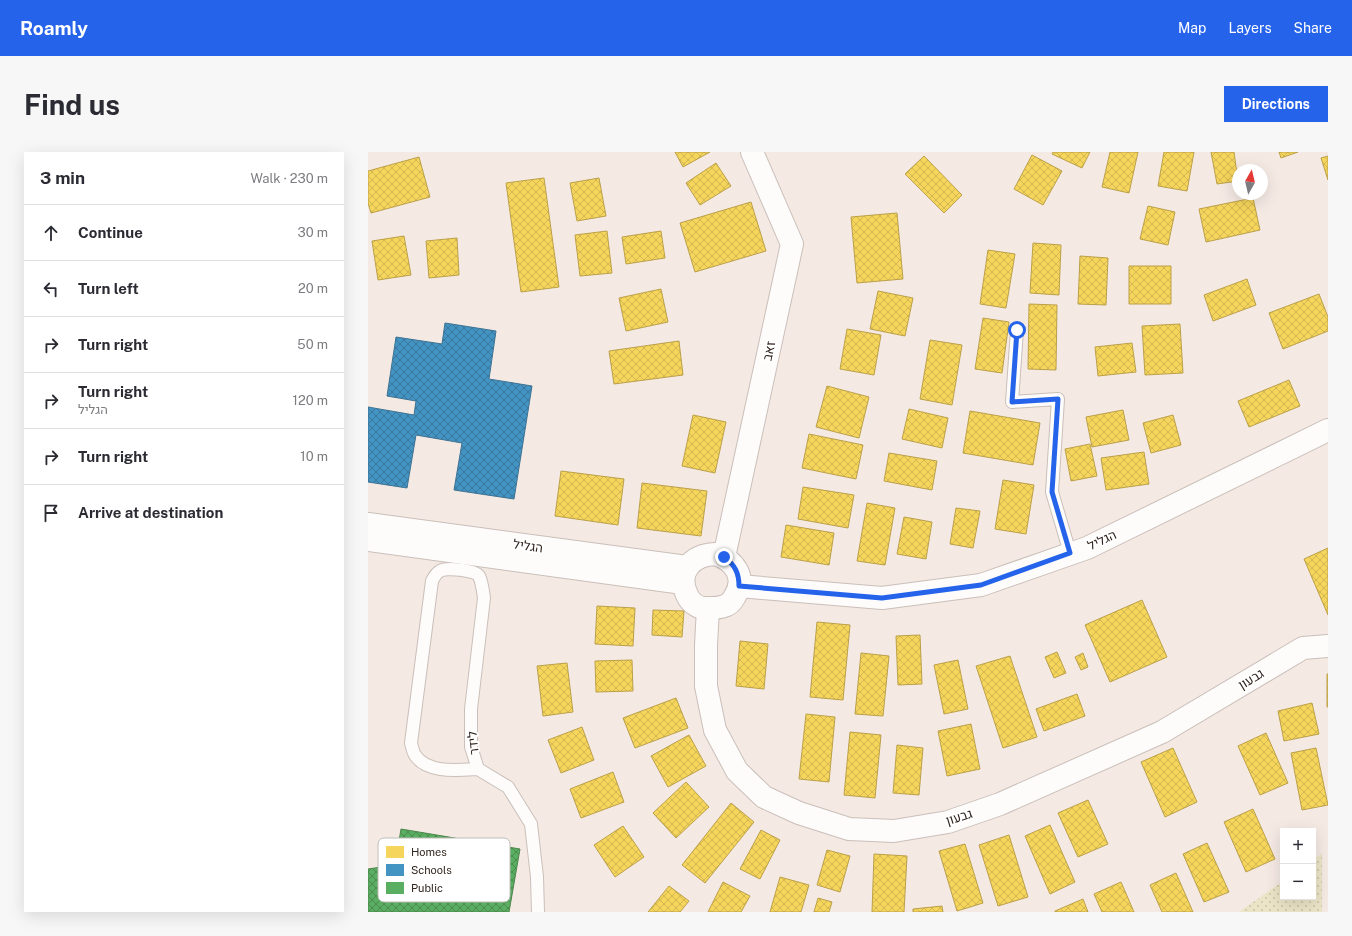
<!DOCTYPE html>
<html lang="en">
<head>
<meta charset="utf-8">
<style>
	:root { --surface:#fff; --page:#f7f7f7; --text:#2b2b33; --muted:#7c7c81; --line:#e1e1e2; --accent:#2563eb }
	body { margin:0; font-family:"Public Sans",Heebo,sans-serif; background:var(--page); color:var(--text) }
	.controls { position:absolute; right:12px; bottom:12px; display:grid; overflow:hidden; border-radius:0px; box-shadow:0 4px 16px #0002 }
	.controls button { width:36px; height:36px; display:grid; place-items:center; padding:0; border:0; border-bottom:1px solid var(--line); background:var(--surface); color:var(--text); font:20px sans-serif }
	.compass { position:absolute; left:864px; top:12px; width:36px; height:36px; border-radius:50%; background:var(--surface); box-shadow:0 4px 16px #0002; rotate:8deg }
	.stop { position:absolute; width:12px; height:12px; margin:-9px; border:3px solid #2563eb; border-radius:50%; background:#fff }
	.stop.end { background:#2563eb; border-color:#fff; box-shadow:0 1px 4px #0008 }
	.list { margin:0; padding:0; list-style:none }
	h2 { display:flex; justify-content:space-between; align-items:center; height:52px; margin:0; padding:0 16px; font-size:17px }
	h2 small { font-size:13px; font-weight:400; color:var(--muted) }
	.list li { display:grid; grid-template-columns:26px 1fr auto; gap:12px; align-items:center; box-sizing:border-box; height:56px; padding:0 16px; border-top:1px solid var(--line) }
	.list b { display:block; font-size:15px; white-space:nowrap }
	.list p { margin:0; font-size:13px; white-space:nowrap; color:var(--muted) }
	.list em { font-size:13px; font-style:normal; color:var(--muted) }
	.icon { flex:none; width:22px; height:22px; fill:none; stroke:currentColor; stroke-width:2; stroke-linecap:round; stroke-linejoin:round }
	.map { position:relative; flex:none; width:960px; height:760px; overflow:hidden; border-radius:0px }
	header { display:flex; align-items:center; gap:24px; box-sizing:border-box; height:56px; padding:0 20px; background:var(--accent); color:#fff }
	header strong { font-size:19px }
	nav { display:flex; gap:22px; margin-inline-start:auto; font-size:14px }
	.intro { display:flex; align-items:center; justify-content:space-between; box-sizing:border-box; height:96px; padding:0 24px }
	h1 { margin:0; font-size:28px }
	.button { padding:10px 18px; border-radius:0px; background:var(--accent); color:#fff; font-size:14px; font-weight:700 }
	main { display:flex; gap:24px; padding:0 24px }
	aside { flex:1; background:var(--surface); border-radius:0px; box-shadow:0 4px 16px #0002 }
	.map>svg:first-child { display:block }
	.park { fill:url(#park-dots) }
	.homes { fill:url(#homes-cross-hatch); stroke:#bba049 }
	.schools { fill:url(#schools-cross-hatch); stroke:#3e7292 }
	.public { fill:url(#public-cross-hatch); stroke:#4e854d }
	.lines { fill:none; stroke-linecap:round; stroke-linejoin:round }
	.lane-casing { stroke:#cabfb9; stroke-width:14 }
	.street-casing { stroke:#cabfb9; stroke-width:24 }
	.secondary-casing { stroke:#cabfb9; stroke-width:24 }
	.lane { stroke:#fdfcfb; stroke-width:12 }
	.street { stroke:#fdfcfb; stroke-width:22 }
	.secondary { stroke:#fdfcfb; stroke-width:22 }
	.route { stroke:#2563eb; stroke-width:5 }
	.labels { text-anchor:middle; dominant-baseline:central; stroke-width:4; stroke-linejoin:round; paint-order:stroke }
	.street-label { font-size:13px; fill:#31251e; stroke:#fff }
	.key { fill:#fff; stroke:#c1bebc; stroke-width:1 }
	.key-label { font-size:11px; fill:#31251e }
</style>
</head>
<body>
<header>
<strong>Roamly</strong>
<nav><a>Map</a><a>Layers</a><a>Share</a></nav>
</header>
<div class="intro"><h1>Find us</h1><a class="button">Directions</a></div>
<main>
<aside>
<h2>3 min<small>Walk · 230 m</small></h2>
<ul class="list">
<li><svg class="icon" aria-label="ahead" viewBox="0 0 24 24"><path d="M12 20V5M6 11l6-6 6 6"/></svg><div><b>Continue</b></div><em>30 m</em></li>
<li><svg class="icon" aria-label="left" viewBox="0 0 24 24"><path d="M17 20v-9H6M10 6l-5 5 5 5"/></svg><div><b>Turn left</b></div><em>20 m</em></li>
<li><svg class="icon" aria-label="right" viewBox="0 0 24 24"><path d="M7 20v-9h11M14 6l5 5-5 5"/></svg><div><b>Turn right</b></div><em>50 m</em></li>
<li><svg class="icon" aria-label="right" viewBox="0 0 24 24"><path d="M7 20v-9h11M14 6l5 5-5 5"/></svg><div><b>Turn right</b><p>הגליל</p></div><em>120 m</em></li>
<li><svg class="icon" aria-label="right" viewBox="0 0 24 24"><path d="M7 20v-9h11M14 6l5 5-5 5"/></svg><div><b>Turn right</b></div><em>10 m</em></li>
<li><svg class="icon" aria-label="arrive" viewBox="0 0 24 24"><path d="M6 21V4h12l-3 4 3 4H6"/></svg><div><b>Arrive at destination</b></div></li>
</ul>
</aside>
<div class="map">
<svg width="960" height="760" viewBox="0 0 960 760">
	<defs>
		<pattern id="park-dots" width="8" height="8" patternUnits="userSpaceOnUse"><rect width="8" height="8" fill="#ebe4c7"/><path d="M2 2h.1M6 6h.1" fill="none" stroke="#cac3aa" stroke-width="1.8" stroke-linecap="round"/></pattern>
		<pattern id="homes-cross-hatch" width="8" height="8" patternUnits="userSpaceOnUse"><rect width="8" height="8" fill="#f6d55c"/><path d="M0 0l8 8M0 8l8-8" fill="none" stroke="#d3b750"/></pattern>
		<pattern id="schools-cross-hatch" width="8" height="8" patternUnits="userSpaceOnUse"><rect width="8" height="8" fill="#4393c3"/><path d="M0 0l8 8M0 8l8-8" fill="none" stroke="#39789e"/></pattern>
		<pattern id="public-cross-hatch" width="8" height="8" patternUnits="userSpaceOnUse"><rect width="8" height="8" fill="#5aae61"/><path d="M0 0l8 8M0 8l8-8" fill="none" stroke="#4b8d4f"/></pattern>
	</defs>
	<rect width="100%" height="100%" fill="#f4e9e3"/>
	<!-- park -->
	<path class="park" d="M954,701V760H871L915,729V745H945V708Z"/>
	<!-- homes -->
	<path class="homes" d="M307,0H342L315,15Z
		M685,0H722L714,16L684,2Z
		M742,0H770L761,41L734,35Z
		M796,0H826L819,39L790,34Z
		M843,0H866L870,29L849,32Z
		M911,0H930L913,6Z
		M664,3L694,19L675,53L646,37Z
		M556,4L594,43L576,61L537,22Z
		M960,4V28L953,6Z
		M51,5L62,45L3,61L0,51V19Z
		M348,11L363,34L332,53L318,31Z
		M176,26L191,135L153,140L138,31Z
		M231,26L238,64L209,69L202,31Z
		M885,46L892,78L838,90L831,57Z
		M383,50L398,99L327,120L312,71Z
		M780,54L807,60L800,93L772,87Z
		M529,61L535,127L489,131L483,65Z
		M239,79L244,121L212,124L207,83Z
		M293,79L297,106L258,112L254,85Z
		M36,84L43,123L10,128L4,89Z
		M89,86L91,123L61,126L58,89Z
		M665,91L693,93L691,143L662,141Z
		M620,98L647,102L638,156L612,152Z
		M712,104L740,106L738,153L710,152Z
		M761,114H803V152H761Z
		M879,127L888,153L845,169L836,143Z
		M293,137L300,170L258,179L251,146Z
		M510,139L545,146L537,184L502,177Z
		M951,142L960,165V179L915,197L901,161Z
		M661,152L689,153L688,218L660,217Z
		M615,166L641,170L634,221L607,217Z
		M812,172L815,221L777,223L774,174Z
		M479,177L513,183L506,223L472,217Z
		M562,188L594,193L584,253L552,247Z
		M311,189L315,223L246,232L241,199Z
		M764,191L768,220L730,224L727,195Z
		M921,228L932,254L881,275L870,249Z
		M459,234L501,245L491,286L448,275Z
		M541,257L580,266L574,296L534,287Z
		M755,258L761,288L724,295L718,265Z
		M602,259L672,271L665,313L595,301Z
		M325,263L358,270L347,321L314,314Z
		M805,263L813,293L783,301L775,271Z
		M441,282L495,293L488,327L434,316Z
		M722,292L729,324L703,329L697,297Z
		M776,300L781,332L738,338L733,306Z
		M521,301L569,309L564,338L516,329Z
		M193,319L256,327L250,373L187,364Z
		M635,328L666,333L658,382L627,377Z
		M274,331L339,339L333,384L269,376Z
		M435,335L486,343L480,376L430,367Z
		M499,351L527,356L517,413L489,409Z
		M588,356L612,359L605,396L582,392Z
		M536,365L564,370L558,407L529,402Z
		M418,373L466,381L461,413L413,405Z
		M960,396V463L936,407Z
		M774,448L799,505L742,530L717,473Z
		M229,454L267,456L265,494L227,492Z
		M285,458L316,459L314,485L284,483Z
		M449,470L482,473L475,548L442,545Z
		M552,483L554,532L530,533L528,484Z
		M372,489L400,492L396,537L368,534Z
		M689,500L698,521L686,526L677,505Z
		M493,501L521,504L515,564L487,562Z
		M715,501L720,515L713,518L707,505Z
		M642,504L669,585L635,596L608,514Z
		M264,508L265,539L228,540L227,509Z
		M590,508L600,557L576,562L566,513Z
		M199,511L205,560L175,564L169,514Z
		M959,522H960V555H959Z
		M709,542L717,564L676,579L668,557Z
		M308,546L320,576L267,596L255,566Z
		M944,551L951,582L916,589L910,559Z
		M438,562L467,565L461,630L431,627Z
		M603,572L612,617L579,624L570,579Z
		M214,575L226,608L193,621L180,588Z
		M482,580L513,583L507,646L476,643Z
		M898,581L920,631L892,643L870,594Z
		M321,583L338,614L300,635L283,604Z
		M529,593L555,596L551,643L525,641Z
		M805,596L829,650L797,665L773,610Z
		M948,596L960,653L934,658L923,601Z
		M245,620L256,650L213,666L202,637Z
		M318,630L341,655L308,686L285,661Z
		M720,648L740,692L710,705L690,661Z
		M363,651L386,670L337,731L314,713Z
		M885,657L907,707L878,720L856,670Z
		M682,673L707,730L682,742L657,684Z
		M255,674L276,705L247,725L226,693Z
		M393,678L412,688L392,727L372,717Z
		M641,683L660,745L630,754L611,693Z
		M839,691L861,740L836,750L815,702Z
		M597,692L615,751L589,759L571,699Z
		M459,698L482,704L472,740L449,733Z
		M506,702L539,704L536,760H504Z
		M808,721L825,760H794L782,733Z
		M412,725L441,733L433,760H402Z
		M355,730L382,744L373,760H340Z
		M753,730L766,760H734L726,742Z
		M301,734L321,749L312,760H280Z
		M450,746L464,750L461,760H446Z
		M715,747L720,760H687V759Z
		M574,754L575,760H545V757Z"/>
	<!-- schools -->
	<path class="schools" d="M77,171L128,179L121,227L164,234L146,347L86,338L94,291L48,283L39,336L0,330V255L46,263L48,249L19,244L28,185L74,192Z"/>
	<!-- public -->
	<path class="public" d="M33,677L152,697L141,760H0V717L27,713Z"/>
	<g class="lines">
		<!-- lane casing -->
		<g class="lane-casing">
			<path id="lane" d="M649,178L644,250L690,247L684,340L702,401
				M110,617C91,618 59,622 47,603C45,600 44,595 43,591L64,429C66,425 68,421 72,419C78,415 107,418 111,424C114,430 115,439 116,446L103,557V595L110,617L140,635L163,672L169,725L170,760"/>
		</g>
		<!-- street casing -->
		<g class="street-casing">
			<path id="street" d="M340,456L338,493V534L347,578L369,619L396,645L431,661L481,677L526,679L580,670L632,652L794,580L935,496L960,494"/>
		</g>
		<!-- secondary casing -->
		<g class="secondary-casing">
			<path id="secondary" d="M0,372L319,415
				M0,388L315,431
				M347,402C366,408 379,425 367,444C365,448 361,453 356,454C352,456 346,456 341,456C332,457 323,452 319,443C308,420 324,403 347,402Z
				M356,405L424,92L384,0
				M371,434L514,446L613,433L719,396L960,278"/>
		</g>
		<!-- lane -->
		<use href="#lane" class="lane"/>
		<!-- street -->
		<use href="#street" class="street"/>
		<!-- secondary -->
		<use href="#secondary" class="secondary"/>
	</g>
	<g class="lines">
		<!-- route -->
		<path class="route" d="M356,405C367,413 371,421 371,434L514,446L613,433L702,401L684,340L690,247L644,250L649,178"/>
	</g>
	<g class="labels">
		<!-- street labels -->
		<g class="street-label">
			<text transform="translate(401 199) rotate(-78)">זאב</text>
			<text transform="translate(734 388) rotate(-25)">הגליל</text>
			<text transform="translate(160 394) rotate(8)">הגליל</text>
			<text transform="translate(883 527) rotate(-31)">גבעון</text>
			<text transform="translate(105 591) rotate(-96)">לידר</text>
			<text transform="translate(591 665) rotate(-17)">גבעון</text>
		</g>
	</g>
	<!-- legend -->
	<rect x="10" y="686" width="132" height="64" rx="6" class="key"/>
	<rect x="18" y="694" width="18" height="12" fill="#f6d55c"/>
	<rect x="18" y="712" width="18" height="12" fill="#4393c3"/>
	<rect x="18" y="730" width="18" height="12" fill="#5aae61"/>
	<g class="key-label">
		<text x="43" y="704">Homes</text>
		<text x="43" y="722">Schools</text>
		<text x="43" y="740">Public</text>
	</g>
</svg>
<div class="controls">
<button>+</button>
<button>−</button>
</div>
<svg class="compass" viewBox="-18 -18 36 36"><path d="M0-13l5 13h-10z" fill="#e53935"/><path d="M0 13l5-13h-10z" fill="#7c7c81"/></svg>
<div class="stop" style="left:649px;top:178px"></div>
<div class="stop end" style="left:356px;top:405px"></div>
</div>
</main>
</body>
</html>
